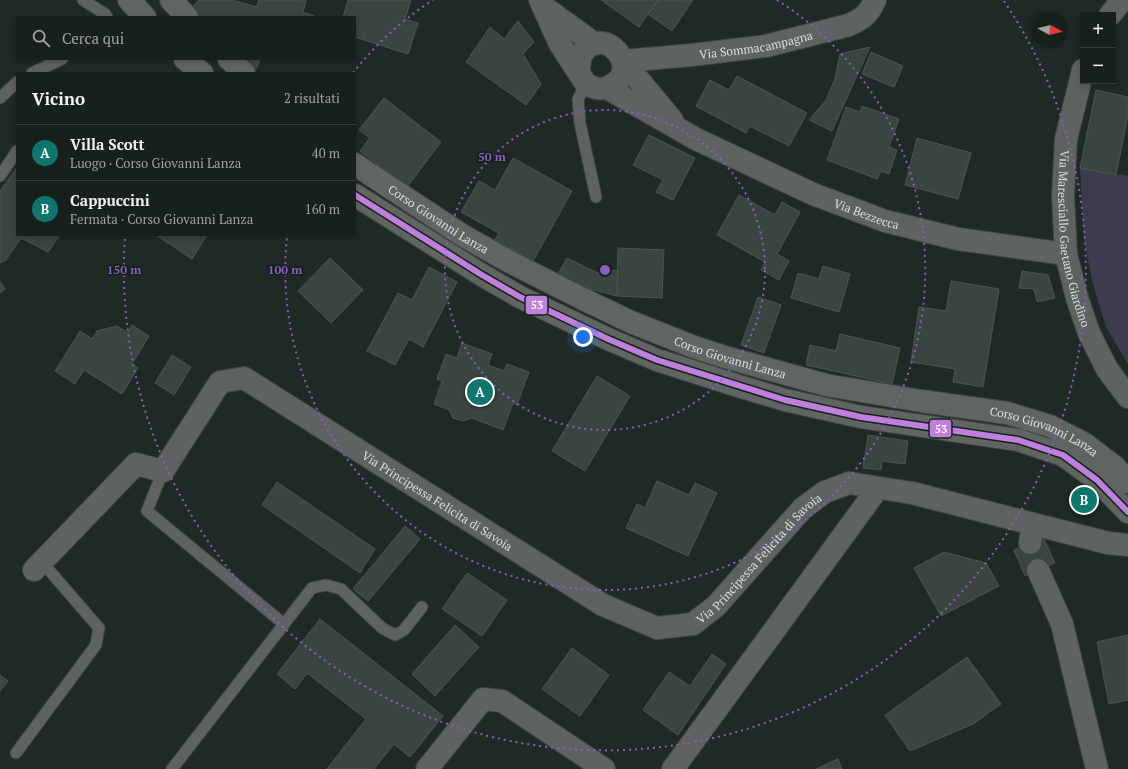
<!DOCTYPE html>
<html lang="it">
<head>
<meta charset="utf-8">
<style>
	:root { --surface:#17201b; --page:#202824; --text:#f1f3f6; --muted:#9ea3a3; --line:#363e3a; --accent:#0f766e }
	body { margin:0; font-family:"PT Serif",serif; background:var(--page); color:var(--text) }
	.controls { position:absolute; right:12px; top:12px; display:grid; overflow:hidden; border-radius:0px; box-shadow:0 2px 6px #0003 }
	.controls button { width:36px; height:36px; display:grid; place-items:center; padding:0; border:0; border-bottom:1px solid var(--line); background:var(--surface); color:var(--text); font:20px sans-serif }
	.compass { position:absolute; left:1032px; top:12px; width:36px; height:36px; border-radius:50%; background:var(--surface); box-shadow:0 2px 6px #0003; rotate:98deg }
	.you { position:absolute; left:583px; top:337px; width:14px; height:14px; margin:-10px; border:3px solid #fff; border-radius:50%; background:#1a73e8; box-shadow:0 0 0 6px #1a73e833 }
	.badge { display:grid; place-items:center; width:26px; height:26px; border-radius:50%; background:var(--accent); color:#fff; font-size:13px; font-weight:700 }
	.pin { position:absolute; translate:-50% -50%; border:2px solid #fff; box-shadow:0 1px 4px #0006 }
	.list { margin:0; padding:0; list-style:none }
	h2 { display:flex; justify-content:space-between; align-items:center; height:52px; margin:0; padding:0 16px; font-size:17px }
	h2 small { font-size:13px; font-weight:400; color:var(--muted) }
	.list li { display:grid; grid-template-columns:26px 1fr auto; gap:12px; align-items:center; box-sizing:border-box; height:56px; padding:0 16px; border-top:1px solid var(--line) }
	.list b { display:block; font-size:15px; white-space:nowrap }
	.list p { margin:0; font-size:13px; white-space:nowrap; color:var(--muted) }
	.list em { font-size:13px; font-style:normal; color:var(--muted) }
	.icon { flex:none; width:22px; height:22px; fill:none; stroke:currentColor; stroke-width:2; stroke-linecap:round; stroke-linejoin:round }
	.map { position:relative; flex:none; width:1128px; height:769px; overflow:hidden }
	.search { position:absolute; background:var(--surface); box-shadow:0 2px 6px #0003; left:16px; top:16px; width:340px; height:44px; display:flex; align-items:center; gap:10px; box-sizing:border-box; padding:0 14px; border-radius:0px; color:var(--muted); font-size:15px }
	.panel { position:absolute; background:var(--surface); box-shadow:0 2px 6px #0003; left:16px; top:72px; width:340px; height:164px; border-radius:0px }
	.map>svg:first-child { display:block }
	.green { fill:#3c3c4e }
	.building { fill:#39453e; stroke:#4c5550 }
	.lines { fill:none; stroke-linecap:round; stroke-linejoin:round }
	.street-tunnel { stroke:#3a453f; stroke-width:22; stroke-dasharray:22 11; stroke-linecap:butt }
	.lane-casing { stroke:#3d4641; stroke-width:13 }
	.street-casing { stroke:#3d4641; stroke-width:24 }
	.secondary-casing { stroke:#3d4641; stroke-width:24 }
	.lane { stroke:#5e6260; stroke-width:11 }
	.street { stroke:#5e6260; stroke-width:22 }
	.secondary { stroke:#606561; stroke-width:22 }
	.bus-1-casing { stroke:#12241a; stroke-width:9 }
	.bus-1 { stroke:#c07fdc; stroke-width:6 }
	.ring { fill:none; stroke:#9159c6; stroke-width:2; stroke-dasharray:2 4 }
	.labels { text-anchor:middle; dominant-baseline:central; stroke-width:3.5; stroke-linejoin:round; paint-order:stroke }
	.street-label { font-size:12px; fill:#d4e0d9; stroke:#12241a }
	.centre { fill:#9159c6; stroke:#12241a; stroke-width:2 }
	.ring-label { font-size:12px; text-anchor:middle; font-weight:bold; fill:#9159c6; stroke:#12241a; stroke-width:3.5; stroke-linejoin:round; paint-order:stroke }
	.line-badge { stroke:#12241a; stroke-width:1.5 }
	.badge-label { font-size:11px; text-anchor:middle; font-weight:bold; fill:#fff }
</style>
</head>
<body>
<div class="map">
<svg width="1128" height="769" viewBox="0 0 1128 769">
	<rect width="100%" height="100%" fill="#1f2a24"/>
	<!-- green -->
	<path class="green" d="M1080,168L1128,176V364L1106,327L1092,281L1084,239Z"/>
	<!-- building -->
	<path class="building" d="M199,0H232L257,7L259,0H306L303,12L317,17H199L190,10Z
		M348,0H411L405,19L418,23L408,54L355,37V17H343Z
		M601,0H658L639,27Z
		M658,0H693L672,31L648,14Z
		M518,21L534,42L523,54L541,84L526,105L466,62L490,27L504,39Z
		M870,47L832,131L809,120L826,100L835,79L840,54Z
		M871,52L903,66L894,87L862,74Z
		M245,59H260L256,69Z
		M737,76L807,113L789,146L750,126L746,133L696,106L710,80L729,90Z
		M1096,90L1128,97V115L1116,175L1080,168Z
		M384,98L441,142L407,187L360,151L370,138L359,130Z
		M862,106L899,119L889,147L897,150L889,174L881,171L877,179L827,160L846,107L860,112Z
		M649,135L695,158L673,200L656,192L663,180L633,165Z
		M917,138L971,153L958,199L905,185Z
		M513,158L572,191L533,261L495,240L499,233L461,212L479,181L495,190Z
		M17,167V235H60L48,252L21,238L6,260L0,263V191Z
		M739,195L775,215L782,202L800,212L777,254L789,261L779,280L761,270L765,262L717,235Z
		M156,235H207L192,259Z
		M618,248L664,250L662,298L617,296Z
		M330,258L363,290L331,323L298,291Z
		M567,258L598,273L618,270L617,296L590,289L558,274Z
		M823,266L850,274L839,312L791,298L798,273L819,279Z
		M429,267L457,282L423,347L409,339L395,365L367,351L398,293L412,300Z
		M1022,271L1048,275L1055,298L1037,302L1034,289L1019,288Z
		M0,281L5,289L0,293Z
		M951,281L999,289L983,387L953,382L955,369L911,362L919,307L946,311Z
		M758,297L781,305L764,353L741,345Z
		M132,325L149,336L132,364L138,368L122,394L84,370L75,384L55,371L80,331L92,339L97,331L117,326L128,333Z
		M840,334L900,348L892,384L806,365L810,345L836,351Z
		M462,343L492,354L488,365L504,371L507,364L529,372L517,405L513,403L503,430L472,418L463,421L453,418L449,410L434,404L442,381L437,379L446,354L457,358Z
		M172,355L191,367L174,395L155,383Z
		M597,376L630,396L585,471L552,451Z
		M868,435L908,441L905,464L882,461L881,470L863,468Z
		M657,481L689,495L695,483L717,493L688,556L626,528L637,504L645,508Z
		M277,482L375,549L360,573L262,505Z
		M405,526L420,539L368,601L353,589Z
		M1043,537L1055,563L1025,576L1014,550Z
		M944,552L986,563L999,586L941,616L914,568Z
		M467,573L507,600L482,636L442,609Z
		M320,619L443,716L410,757L394,744L374,769H327L366,719L307,673L295,689L277,674Z
		M455,625L479,647L435,696L412,674Z
		M1128,635V700L1109,704L1097,642Z
		M572,648L609,675L580,716L542,689Z
		M712,654L726,664L678,735L643,710L669,672L690,686Z
		M967,657L1001,704L973,724L910,751L885,715Z
		M0,675L8,681L0,691Z
		M838,759L842,769H816Z"/>
	<g class="lines">
		<!-- street-tunnel -->
		<path class="street-tunnel" d="M1030,543L1032,556L1038,570"/>
		<!-- lane casing -->
		<g class="lane-casing">
			<path id="lane" d="M83,0L105,14L107,17
				M32,73L62,59
				M586,84L578,99L580,123L596,197
				M0,98L17,82
				M0,176L17,151
				M163,471L147,511L284,624
				M16,753L96,645L99,628L42,562
				M172,769L312,588L326,585L341,589L382,628L395,635L404,630L422,607"/>
		</g>
		<!-- street casing -->
		<g class="street-casing">
			<g id="street">
				<path d="M540,0L560,44L586,84C595,89 603,91 612,85C643,67 604,25 584,51C580,56 579,65 579,72"/>
				<path d="M544,7L595,44"/>
				<path d="M1110,15L1122,0"/>
				<path id="s1" d="M623,61L692,55L766,46L849,25C863,19 869,14 875,0"/>
				<path d="M623,61L672,120"/>
				<path id="s2" d="M1083,70L1066,139L1063,196L1066,254L1077,298L1089,333L1107,369L1128,397"/>
				<path id="s3" d="M607,88L696,139L813,194L885,221L958,239L1066,254"/>
				<path d="M1030,543L1033,524"/>
				<path id="s4" d="M34,570L136,464L163,471L220,382L244,378L603,605L657,628L693,624L716,606L803,508L825,492L849,483L912,493L1108,543L1128,545"/>
				<path d="M1038,570L1062,624L1097,769"/>
				<path d="M427,769L483,699L502,701L604,769"/>
				<path d="M673,769L878,488"/>
			</g>
		</g>
		<!-- secondary casing -->
		<g class="secondary-casing">
			<g id="secondary">
				<path d="M129,0L145,17"/>
				<path d="M171,0L187,17"/>
				<path d="M185,59L202,73"/>
				<path d="M229,59L244,73"/>
				<path id="s5" d="M355,164L368,173L462,235L508,261L583,299L631,322L694,347L725,357L826,385L921,401L1007,413L1050,426L1085,444L1115,467L1128,482"/>
				<path d="M355,195L482,275L520,297L608,339L657,360L735,385L785,400L825,409L861,417L1018,440L1063,455L1097,480L1128,512"/>
			</g>
		</g>
		<!-- lane -->
		<use href="#lane" class="lane"/>
		<!-- street -->
		<use href="#street" class="street"/>
		<!-- secondary -->
		<use href="#secondary" class="secondary"/>
		<!-- bus-1 casing -->
		<g class="bus-1-casing">
			<path id="bus-1" d="M355,195L482,275L520,297L608,339L657,360L785,400L861,417L1018,440L1063,455L1097,480L1128,512"/>
		</g>
		<!-- bus-1 -->
		<use href="#bus-1" class="bus-1"/>
	</g>
	<!-- distance rings -->
	<g class="ring">
		<circle cx="605" cy="270" r="160"/>
		<path d="M353 73A320 320 0 0 1 433 0M777 0A320 320 0 1 1 287 237"/>
		<path d="M1004 1A481 481 0 1 1 125 236"/>
	</g>
	<g class="labels">
		<!-- street labels -->
		<g class="street-label">
			<text stroke="none"><textPath href="#s1" startOffset="134">Via Sommacampagna</textPath></text>
			<text stroke="none"><textPath href="#s3" startOffset="289">Via Bezzecca</textPath></text>
			<text stroke="none"><textPath href="#s5" startOffset="100">Corso Giovanni Lanza</textPath></text>
			<text stroke="none"><textPath href="#s2" startOffset="172">Via Maresciallo Gaetano Giardino</textPath></text>
			<text stroke="none"><textPath href="#s5" startOffset="424">Corso Giovanni Lanza</textPath></text>
			<text stroke="none"><textPath href="#s5" startOffset="748">Corso Giovanni Lanza</textPath></text>
			<text stroke="none"><textPath href="#s4" startOffset="534">Via Principessa Felicita di Savoia</textPath></text>
			<text stroke="none"><textPath href="#s4" startOffset="918">Via Principessa Felicita di Savoia</textPath></text>
		</g>
	</g>
	<circle cx="605" cy="270" r="6" class="centre"/>
	<g class="ring-label">
		<text x="492" y="161">50 m</text>
		<text x="124" y="274">150 m</text>
		<text x="285" y="274">100 m</text>
	</g>
	<g class="line-badge">
		<rect x="525" y="295" width="23" height="20" rx="4" fill="#c07fdc"/>
		<rect x="929" y="419" width="23" height="19" rx="4" fill="#c07fdc"/>
	</g>
	<g class="badge-label">
		<text x="537" y="309">53</text>
		<text x="941" y="433">53</text>
	</g>
</svg>
<div class="controls">
<button>+</button>
<button>−</button>
</div>
<svg class="compass" viewBox="-18 -18 36 36"><path d="M0-13l5 13h-10z" fill="#e53935"/><path d="M0 13l5-13h-10z" fill="#9ea3a3"/></svg>
<div class="you"></div>
<div class="pin badge" style="left:480px;top:392px">A</div>
<div class="pin badge" style="left:1084px;top:500px">B</div>
<div class="search"><svg class="icon" aria-label="search" viewBox="0 0 24 24"><circle cx="10" cy="10" r="6"/><path d="M15 15l6 6"/></svg>Cerca qui</div>
<section class="panel">
<h2>Vicino<small>2 risultati</small></h2>
<ul class="list">
<li><span class="badge">A</span><div><b>Villa Scott</b><p>Luogo · Corso Giovanni Lanza</p></div><em>40 m</em></li>
<li><span class="badge">B</span><div><b>Cappuccini</b><p>Fermata · Corso Giovanni Lanza</p></div><em>160 m</em></li>
</ul>
</section>
</div>
</body>
</html>
